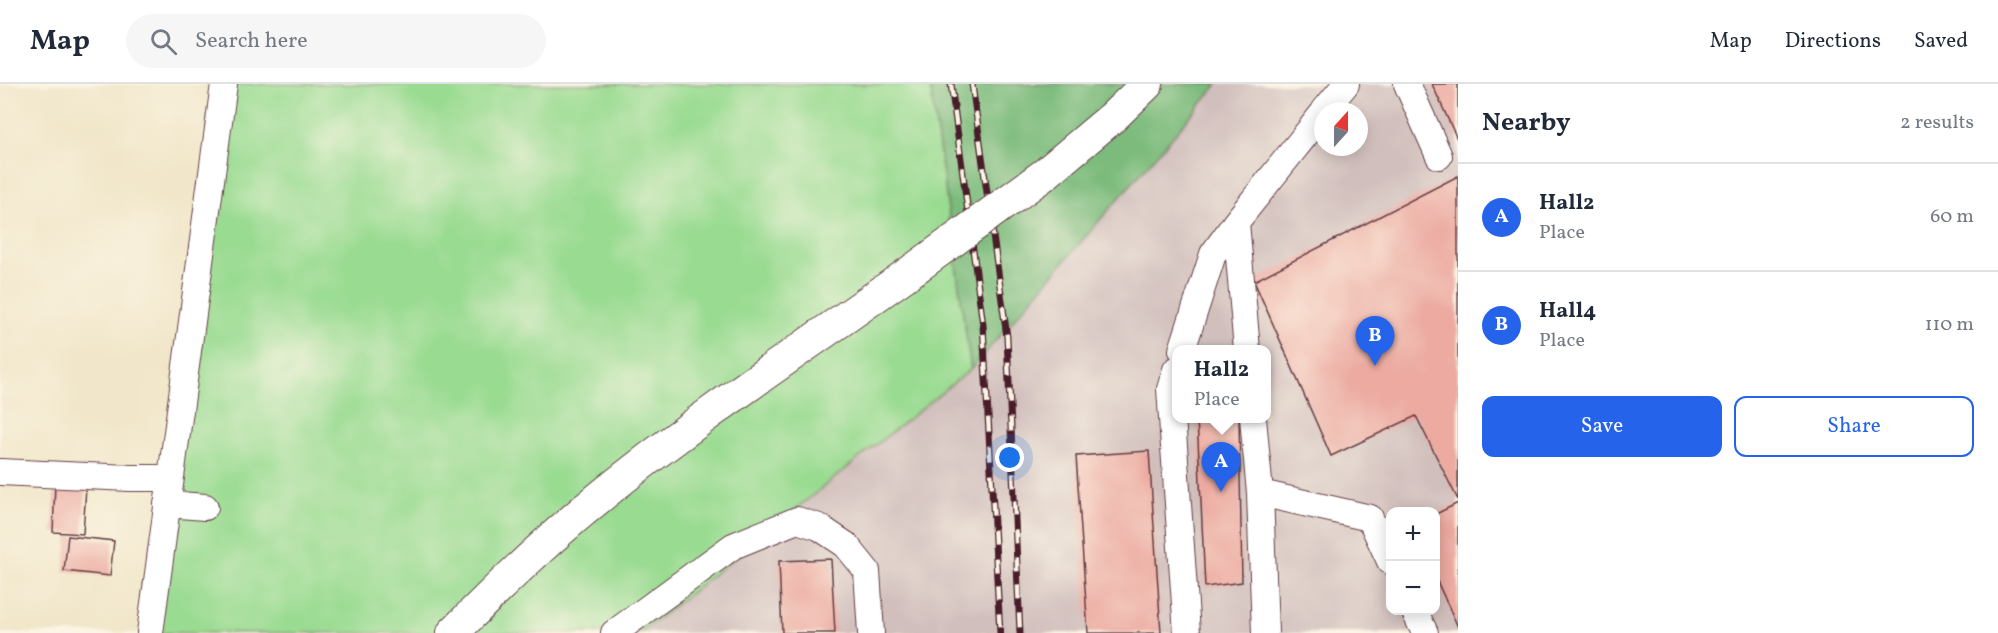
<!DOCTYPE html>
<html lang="en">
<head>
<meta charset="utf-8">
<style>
	:root { --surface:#fff; --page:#f6f6f7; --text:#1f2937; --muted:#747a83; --line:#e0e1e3; --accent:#2563eb }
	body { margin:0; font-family:Vollkorn,serif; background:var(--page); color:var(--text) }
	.controls { position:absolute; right:18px; bottom:18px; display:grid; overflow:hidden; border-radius:12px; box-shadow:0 3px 15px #0003 }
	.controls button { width:54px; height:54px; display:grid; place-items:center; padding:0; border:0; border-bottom:2px solid var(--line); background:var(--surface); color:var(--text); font:30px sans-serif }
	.compass { position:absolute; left:1314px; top:18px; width:54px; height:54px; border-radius:50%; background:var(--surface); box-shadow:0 3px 15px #0003; rotate:21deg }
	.you { position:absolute; left:1010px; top:374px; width:21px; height:21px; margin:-15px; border:4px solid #fff; border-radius:50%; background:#1a73e8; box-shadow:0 0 0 9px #1a73e833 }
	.badge { display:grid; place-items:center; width:39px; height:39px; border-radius:50%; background:var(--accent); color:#fff; font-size:20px; font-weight:700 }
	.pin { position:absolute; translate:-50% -50px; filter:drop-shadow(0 2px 3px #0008) }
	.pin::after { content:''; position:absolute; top:32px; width:21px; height:18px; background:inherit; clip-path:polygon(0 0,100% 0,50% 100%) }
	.popup { position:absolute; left:1172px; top:261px; width:99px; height:78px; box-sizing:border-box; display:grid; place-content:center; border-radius:12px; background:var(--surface); filter:drop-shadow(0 2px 4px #0005); font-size:20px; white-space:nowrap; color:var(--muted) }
	.popup b { font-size:22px; color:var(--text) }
	.popup::after { content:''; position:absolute; left:50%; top:100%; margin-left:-12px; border:12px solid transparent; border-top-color:var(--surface) }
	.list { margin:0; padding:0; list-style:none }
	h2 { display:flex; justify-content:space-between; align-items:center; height:78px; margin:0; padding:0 24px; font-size:26px }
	h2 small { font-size:20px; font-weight:400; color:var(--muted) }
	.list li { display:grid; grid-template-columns:39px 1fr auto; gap:18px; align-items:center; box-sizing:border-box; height:108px; padding:0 24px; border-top:2px solid var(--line) }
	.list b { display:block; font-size:22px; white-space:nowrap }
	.list p { margin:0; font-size:20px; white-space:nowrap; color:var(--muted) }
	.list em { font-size:20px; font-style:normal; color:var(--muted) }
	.actions { display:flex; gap:12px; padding:18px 24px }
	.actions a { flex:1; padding:14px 0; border:2px solid var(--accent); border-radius:12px; text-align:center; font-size:21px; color:var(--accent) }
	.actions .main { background:var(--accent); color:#fff }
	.icon { flex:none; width:33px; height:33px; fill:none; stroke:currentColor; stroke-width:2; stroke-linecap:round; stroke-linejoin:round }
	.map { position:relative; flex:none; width:1458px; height:549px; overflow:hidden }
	header { display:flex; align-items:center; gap:36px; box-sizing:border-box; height:84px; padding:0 30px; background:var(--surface); border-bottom:2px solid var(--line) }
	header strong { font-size:28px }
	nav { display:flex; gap:33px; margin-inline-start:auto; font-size:21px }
	.search { width:420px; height:54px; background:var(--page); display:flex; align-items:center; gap:15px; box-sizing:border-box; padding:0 21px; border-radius:33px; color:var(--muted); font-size:22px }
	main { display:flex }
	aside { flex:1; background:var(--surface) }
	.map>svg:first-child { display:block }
	.industrial { fill:#d1bfbd; fill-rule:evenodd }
	.green { fill:#9adb92; stroke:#727d5e; stroke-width:1.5 }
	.forest { fill:#7bbb7c; stroke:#626d54; stroke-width:1.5 }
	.building { fill:#ecaaa1 }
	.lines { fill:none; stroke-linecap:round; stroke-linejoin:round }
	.minor-casing { stroke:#633d43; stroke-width:28 }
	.major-casing { stroke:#633d43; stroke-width:34 }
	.minor { stroke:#fff; stroke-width:26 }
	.major { stroke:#fff; stroke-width:32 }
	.rail-casing { stroke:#4a1f2b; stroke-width:7 }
	.rail { stroke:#fcf5e5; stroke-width:4.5; stroke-dasharray:14; stroke-linecap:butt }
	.major-bridge-casing { stroke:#633d43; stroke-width:34; stroke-linecap:butt }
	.major-bridge { stroke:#fff; stroke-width:32 }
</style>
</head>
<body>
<header>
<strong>Map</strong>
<div class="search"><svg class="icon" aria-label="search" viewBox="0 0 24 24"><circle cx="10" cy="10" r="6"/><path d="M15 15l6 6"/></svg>Search here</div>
<nav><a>Map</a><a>Directions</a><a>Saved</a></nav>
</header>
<main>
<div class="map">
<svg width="1458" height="549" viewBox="0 0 1458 549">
	<rect width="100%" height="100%" fill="#fcf5e5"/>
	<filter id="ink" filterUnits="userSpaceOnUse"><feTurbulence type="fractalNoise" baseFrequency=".0167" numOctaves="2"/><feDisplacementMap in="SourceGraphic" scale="12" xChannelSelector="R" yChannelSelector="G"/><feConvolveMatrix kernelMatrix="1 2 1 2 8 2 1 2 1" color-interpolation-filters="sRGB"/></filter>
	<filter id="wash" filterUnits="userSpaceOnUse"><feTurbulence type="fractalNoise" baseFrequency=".008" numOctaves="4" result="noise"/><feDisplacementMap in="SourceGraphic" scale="24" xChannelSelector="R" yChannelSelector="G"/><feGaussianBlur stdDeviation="1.35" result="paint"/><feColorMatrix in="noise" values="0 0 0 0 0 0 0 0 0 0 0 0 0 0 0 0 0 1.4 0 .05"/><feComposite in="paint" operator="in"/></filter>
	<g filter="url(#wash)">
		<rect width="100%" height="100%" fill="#f1e6c9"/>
		<!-- industrial -->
		<path class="industrial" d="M1218,0H1458V549H640L971,285ZM1323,27H1359V63H1323ZM1176,266H1266V334H1176ZM1390,428H1436V526H1390Z"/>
		<!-- green -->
		<path class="green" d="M224,0H930L971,285L640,549H150Z"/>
		<!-- forest -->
		<path class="forest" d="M930,0H1218L971,285Z"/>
		<g id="blocks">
			<!-- building -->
			<path class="building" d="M1432,0H1458V57Z
				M1458,92V416L1416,332L1331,372L1254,197Z
				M1197,334H1239L1242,498L1205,503Z
				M1149,367L1161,549H1088L1076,372Z
				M55,401L86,403L83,450L53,448Z
				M1458,419V543L1436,495V430Z
				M68,452L114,457L110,492L64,487Z
				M831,475L835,549H782L779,477Z"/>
		</g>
	</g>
	<g filter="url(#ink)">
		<use href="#blocks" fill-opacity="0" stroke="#633d43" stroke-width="1.5"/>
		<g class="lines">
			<!-- minor casing -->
			<g class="minor-casing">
				<path id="minor" d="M1407,0L1439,72
					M1324,27L1346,0
					M1236,138L1247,266
					M1182,266L1213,170L1236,138L1323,29
					M1176,286L1170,305L1187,549
					M1253,334L1260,409
					M0,388L130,394H170
					M167,420L205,423
					M1414,526L1425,549
					M150,549L224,0
					M614,549L733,462L797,436L819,443L846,461L867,487L871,549
					M1265,549L1260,409L1370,434L1390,477"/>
			</g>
			<!-- major casing -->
			<g class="major-casing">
				<path id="major" d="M1045,90L1114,32L1147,0
					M453,549C500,501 548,455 600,413C701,331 811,259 917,183"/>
			</g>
			<!-- minor -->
			<use href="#minor" class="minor"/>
			<!-- major -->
			<use href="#major" class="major"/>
			<!-- rail casing -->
			<g class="rail-casing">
				<path id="rail" d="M951,0L983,241L1000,549
					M972,0L1007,253L1020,549"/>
			</g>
			<!-- rail -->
			<use href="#rail" class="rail"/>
			<!-- major-bridge casing -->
			<g class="major-bridge-casing">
				<path id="major-bridge" d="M917,183L1045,90"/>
			</g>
			<!-- major-bridge -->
			<use href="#major-bridge" class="major-bridge"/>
		</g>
	</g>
</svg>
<div class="controls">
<button>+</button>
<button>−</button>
</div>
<svg class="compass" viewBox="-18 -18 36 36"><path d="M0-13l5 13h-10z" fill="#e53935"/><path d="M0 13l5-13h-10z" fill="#747a83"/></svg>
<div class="you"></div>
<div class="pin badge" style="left:1221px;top:408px">A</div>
<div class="popup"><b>Hall2</b>Place</div>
<div class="pin badge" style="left:1375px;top:282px">B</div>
</div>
<aside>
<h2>Nearby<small>2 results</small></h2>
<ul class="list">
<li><span class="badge">A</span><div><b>Hall2</b><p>Place</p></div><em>60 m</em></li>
<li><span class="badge">B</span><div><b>Hall4</b><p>Place</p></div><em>110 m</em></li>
</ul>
<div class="actions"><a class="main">Save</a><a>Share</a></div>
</aside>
</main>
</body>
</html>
